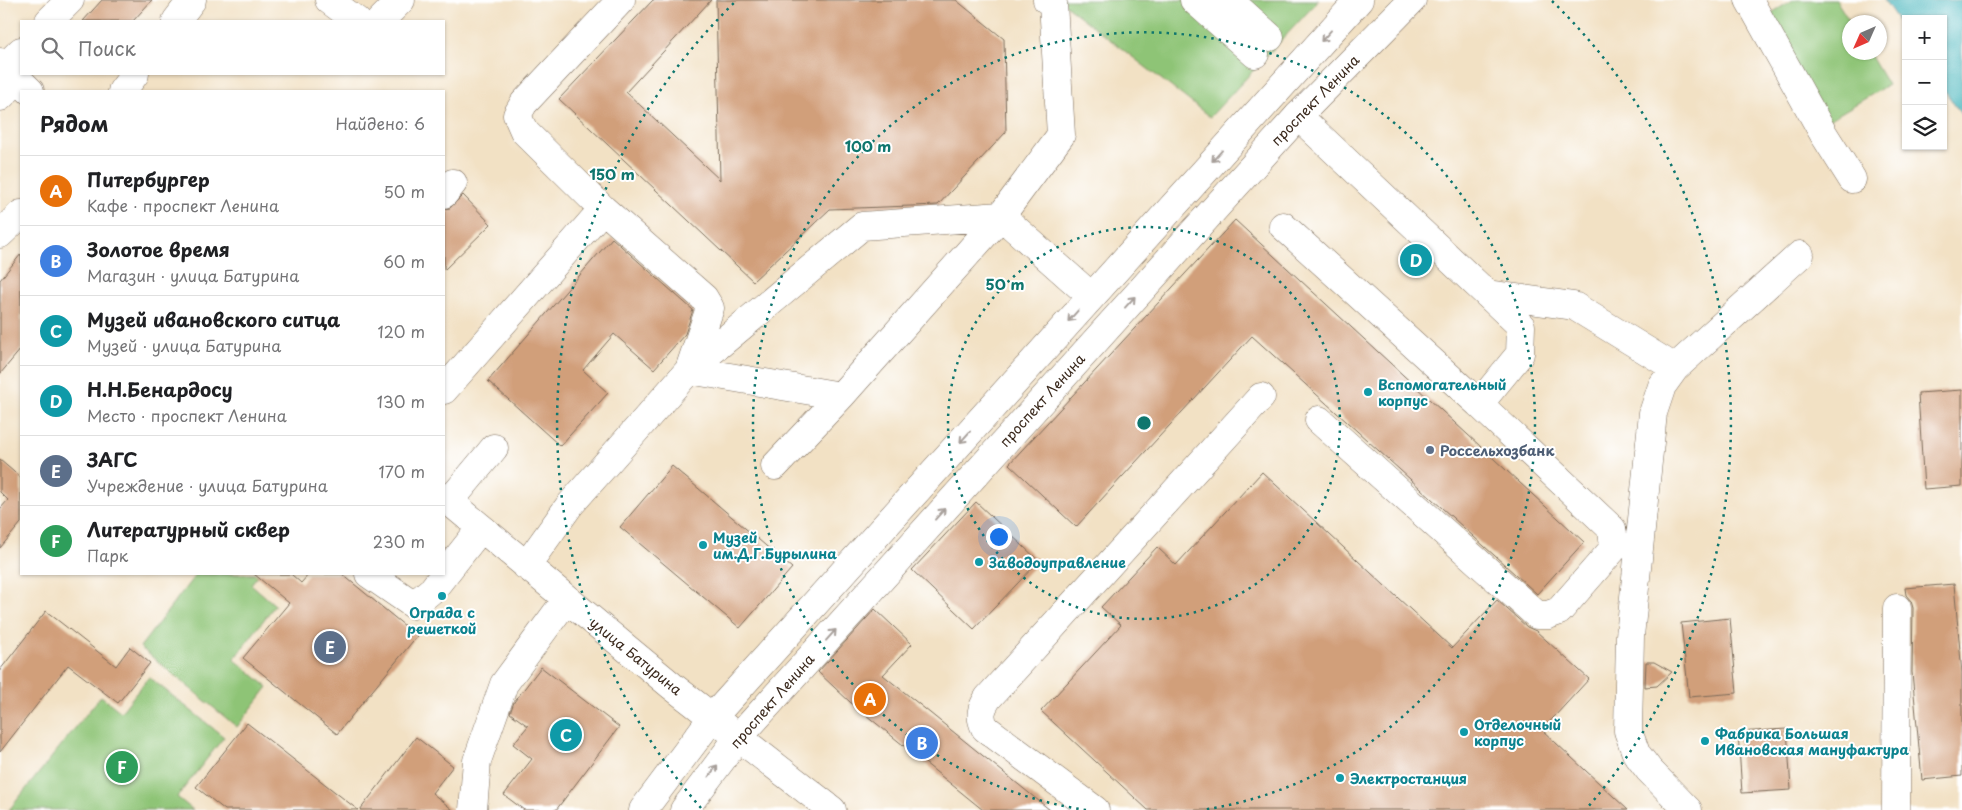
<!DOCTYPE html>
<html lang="ru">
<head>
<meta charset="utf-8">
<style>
	:root { --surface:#fff; --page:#f6f6f6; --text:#202124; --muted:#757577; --line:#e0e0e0; --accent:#0b8043 }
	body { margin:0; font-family:"Playpen Sans",sans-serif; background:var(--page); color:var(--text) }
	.controls { position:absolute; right:15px; top:15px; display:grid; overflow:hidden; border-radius:0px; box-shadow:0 1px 4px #0004 }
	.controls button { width:45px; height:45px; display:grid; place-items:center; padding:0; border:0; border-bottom:1px solid var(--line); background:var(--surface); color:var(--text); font:25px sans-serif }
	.compass { position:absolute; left:1842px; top:15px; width:45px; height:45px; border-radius:50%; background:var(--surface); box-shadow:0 1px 4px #0004; rotate:225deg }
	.you { position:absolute; left:998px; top:536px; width:18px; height:18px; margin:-12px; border:4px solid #fff; border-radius:50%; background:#1a73e8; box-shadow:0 0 0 8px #1a73e833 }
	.badge { display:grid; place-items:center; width:32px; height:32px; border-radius:50%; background:var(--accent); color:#fff; font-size:16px; font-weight:700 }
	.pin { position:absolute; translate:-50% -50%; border:2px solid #fff; box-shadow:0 1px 5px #0006 }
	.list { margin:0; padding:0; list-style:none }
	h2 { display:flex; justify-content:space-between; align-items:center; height:65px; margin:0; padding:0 20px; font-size:21px }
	h2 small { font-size:16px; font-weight:400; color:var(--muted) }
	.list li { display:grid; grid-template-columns:32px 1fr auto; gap:15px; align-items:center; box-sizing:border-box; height:70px; padding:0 20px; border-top:1px solid var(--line) }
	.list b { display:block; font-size:19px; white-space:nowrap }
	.list p { margin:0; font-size:16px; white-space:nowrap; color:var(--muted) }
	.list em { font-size:16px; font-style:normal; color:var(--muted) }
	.icon { flex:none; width:28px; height:28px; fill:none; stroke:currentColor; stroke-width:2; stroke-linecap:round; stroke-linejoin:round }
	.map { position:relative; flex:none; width:1962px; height:810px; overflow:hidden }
	.search { position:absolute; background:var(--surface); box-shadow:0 1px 4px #0004; left:20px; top:20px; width:425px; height:55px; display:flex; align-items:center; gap:12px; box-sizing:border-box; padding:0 18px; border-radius:0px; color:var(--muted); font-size:19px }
	.panel { position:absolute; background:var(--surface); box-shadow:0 1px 4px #0004; left:20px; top:90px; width:425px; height:485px; border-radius:0px }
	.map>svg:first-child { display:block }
	.green { fill:#8ec476; stroke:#64774a }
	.water { fill:#43b3ba; stroke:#3f6e6c }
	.building { fill:#d19f7a }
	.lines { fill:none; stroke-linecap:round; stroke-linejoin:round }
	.minor-casing { stroke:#7b6a58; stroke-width:29 }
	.highway-casing { stroke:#7b6a58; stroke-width:29 }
	.minor { stroke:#fff; stroke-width:28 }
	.highway { stroke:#fff; stroke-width:28 }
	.oneway { stroke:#a79f9a }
	.ring { fill:none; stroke:#0f766e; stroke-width:2.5; stroke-dasharray:2.5 5 }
	.culture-dot { fill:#0f9aa8; stroke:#fff; stroke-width:2 }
	.service-dot { fill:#5c6f8a; stroke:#fff; stroke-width:2 }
	.labels { text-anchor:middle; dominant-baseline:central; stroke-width:4; stroke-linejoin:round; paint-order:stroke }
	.street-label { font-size:14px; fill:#3b2a1e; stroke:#fff }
	.culture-label { font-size:14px; font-weight:bold; fill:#0d838f; stroke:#fff; text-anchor:start }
	.service-label { font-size:14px; font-weight:bold; fill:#4e5e75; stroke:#fff; text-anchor:start }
	.centre { fill:#0f766e; stroke:#fff; stroke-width:2.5 }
	.ring-label { font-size:15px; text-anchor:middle; font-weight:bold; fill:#0f766e; stroke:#fff; stroke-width:4; stroke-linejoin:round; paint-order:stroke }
</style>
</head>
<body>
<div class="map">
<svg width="1962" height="810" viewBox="0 0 1962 810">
	<rect width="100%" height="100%" fill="#fff"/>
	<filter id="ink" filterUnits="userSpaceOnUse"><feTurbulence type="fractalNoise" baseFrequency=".02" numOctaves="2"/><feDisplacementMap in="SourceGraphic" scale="10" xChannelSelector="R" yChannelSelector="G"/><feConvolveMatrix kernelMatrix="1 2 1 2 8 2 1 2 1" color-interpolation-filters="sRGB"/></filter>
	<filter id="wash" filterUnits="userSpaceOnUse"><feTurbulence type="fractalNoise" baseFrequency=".0096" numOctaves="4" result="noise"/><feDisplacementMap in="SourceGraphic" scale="20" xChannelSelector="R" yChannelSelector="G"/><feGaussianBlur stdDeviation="1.12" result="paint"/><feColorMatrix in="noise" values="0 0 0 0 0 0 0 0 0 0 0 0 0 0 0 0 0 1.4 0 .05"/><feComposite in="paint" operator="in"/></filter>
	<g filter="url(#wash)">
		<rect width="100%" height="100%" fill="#f2e1c4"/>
		<!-- green -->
		<path class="green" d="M1059,0H1319L1210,117Z
			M1793,0H1836L1850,22V52L1869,53L1888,85L1827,121L1768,15Z
			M196,574H259L251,584L275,605L234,659L268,687L237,727L140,647Z
			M149,677L224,737L177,797L193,810H9L101,696L121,712Z"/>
		<!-- water -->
		<path class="water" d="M1884,0H1962V116L1943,88V19H1906V32Z"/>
		<g id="blocks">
			<!-- building -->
			<path class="building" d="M102,0H152L133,21H83Z
				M653,0H711L626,92L720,180L716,0H956L1004,39L1006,132L938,205L830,209L753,281L559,99Z
				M463,195L491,224L444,270V209L450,208Z
				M1235,220L1584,542L1537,594L1252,336L1076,527L1009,464Z
				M612,238L693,310L685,334L654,369L614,334L583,370L608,393L560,446L488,381Z
				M21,254V349L0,374V280Z
				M1962,390V486L1924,489L1918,393Z
				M0,460L21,478V523L0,548V509L8,500L0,492Z
				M672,466L792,568L740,628L620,527Z
				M1262,472L1452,648L1497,600L1527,627L1536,631L1589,679L1542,730L1628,810H1148L1041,711L1121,625L1101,607L1157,547L1176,565Z
				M976,502L1039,561L974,629L912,570Z
				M254,574H291L301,583L309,574H342L417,636L337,734L243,658L289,603Z
				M1954,584L1962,673V776L1922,780L1912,672L1913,608L1911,601L1906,595L1905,588Z
				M875,609L912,644L883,675L1050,810H983L850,702L818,672Z
				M46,611L116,666L130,647L150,663L118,703L68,665L0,752V670Z
				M1730,618L1737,693L1689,697L1681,623Z
				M1646,662H1654L1672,672L1657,686L1645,687Z
				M541,667L619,727L556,810H524L504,795L532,759L513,744L528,726L510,713L514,702Z
				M247,723L298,763L358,810H225L196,787Z
				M1787,729L1791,790L1742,793L1738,732Z
				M416,737L453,766L432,793L453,810H360Z"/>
		</g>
	</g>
	<g filter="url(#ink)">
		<use href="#blocks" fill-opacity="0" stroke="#7b6a58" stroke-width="1"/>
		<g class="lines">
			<!-- minor casing -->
			<g class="minor-casing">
				<path id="minor" d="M329,0L357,21
					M1194,0L1255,54
					M1229,0L1270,37
					M1749,0L1823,133L1852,179
					M49,21L70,0
					M176,21L192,0
					M380,21L401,0
					M0,62L30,91
					M5,67L21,51
					M122,91L135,74
					M0,97L18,79
					M444,194L453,183
					M603,209L524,131L517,115L524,103L621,0
					M1283,226L1479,404L1520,354L1521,326L1298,116
					M0,234L21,214
					M1487,294L1574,306L1675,368
					M689,370L841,396L1001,216L1061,135L1053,3L1047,0
					M444,390L603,209L704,298L710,308L689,370
					M1319,420L1537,615H1548L1559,611L1614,548L1612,529L1479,404
					M775,466L841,396
					M444,497L672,686L832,810
					M450,501L494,448
					M526,566L569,506L689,370L862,226L1001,216L1091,296
					M369,574L414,605L433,589L481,528
					M473,810L477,761L504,684L566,600
					M1095,810L985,728C979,716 981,709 988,698L1261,397
					M1688,810L1649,770L1636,753L1628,731L1630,636L1653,413L1662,386L1675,368L1800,255
					M1896,810L1897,608"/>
			</g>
			<!-- highway casing -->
			<g class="highway-casing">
				<path id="highway" d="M643,810L712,718L1359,0
					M684,810L738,738L1298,116L1412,0"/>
			</g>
			<!-- minor -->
			<use href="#minor" class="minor"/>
			<!-- highway -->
			<use href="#highway" class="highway"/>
		</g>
		<!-- one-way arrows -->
		<defs><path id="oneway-shaft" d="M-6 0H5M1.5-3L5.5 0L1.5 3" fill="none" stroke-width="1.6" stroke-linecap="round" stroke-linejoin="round" transform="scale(1.25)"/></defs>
		<g class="oneway">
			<use href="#oneway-shaft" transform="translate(1326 36) rotate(132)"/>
			<use href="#oneway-shaft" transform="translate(1217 156) rotate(132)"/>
			<use href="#oneway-shaft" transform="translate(1130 302) rotate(-48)"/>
			<use href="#oneway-shaft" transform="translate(1073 316) rotate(132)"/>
			<use href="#oneway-shaft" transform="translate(965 437) rotate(132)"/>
			<use href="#oneway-shaft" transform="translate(940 514) rotate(-48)"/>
			<use href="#oneway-shaft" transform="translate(831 635) rotate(-48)"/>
			<use href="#oneway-shaft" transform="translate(713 771) rotate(-53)"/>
		</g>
	</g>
	<!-- distance rings -->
	<g class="ring">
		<circle cx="1144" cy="423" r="196"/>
		<path d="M1086 810A391 391 0 1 1 1202 810"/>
		<path d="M701 808A587 587 0 0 1 736 1M1552 1A587 587 0 0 1 1587 808"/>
	</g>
	<!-- markers -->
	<g class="culture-dot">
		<circle cx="1368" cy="392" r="5"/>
		<circle cx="703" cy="545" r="5"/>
		<circle cx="979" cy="562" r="5"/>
		<circle cx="442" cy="596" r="5"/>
		<circle cx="1464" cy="732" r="5"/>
		<circle cx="1705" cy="741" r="5"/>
		<circle cx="1340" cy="778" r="5"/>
	</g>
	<circle class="service-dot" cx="1430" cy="450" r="5"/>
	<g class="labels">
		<!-- street labels -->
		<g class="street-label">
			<text transform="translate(1315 100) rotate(-46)">проспект Ленина</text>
			<text transform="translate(1042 400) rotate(-48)">проспект Ленина</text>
			<text transform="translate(636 656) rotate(39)">улица Батурина</text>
			<text transform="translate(772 701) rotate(-49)">проспект Ленина</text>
		</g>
		<!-- culture labels -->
		<g class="culture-label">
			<text x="1378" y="384">Вспомогательный<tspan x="1378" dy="16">корпус</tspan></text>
			<text x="713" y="537">Музей<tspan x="713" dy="16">им.Д.Г.Бурылина</tspan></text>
			<text x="989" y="562">Заводоуправление</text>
			<text x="442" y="612" text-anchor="middle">Ограда с<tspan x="442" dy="16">решеткой</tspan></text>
			<text x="1474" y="724">Отделочный<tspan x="1474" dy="16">корпус</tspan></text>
			<text x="1715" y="733">Фабрика Большая<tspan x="1715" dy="16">Ивановская мануфактура</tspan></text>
			<text x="1350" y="778">Электростанция</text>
		</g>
		<!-- service labels -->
		<g class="service-label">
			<text x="1440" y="450">Россельхозбанк</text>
		</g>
	</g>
	<circle cx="1144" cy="423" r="8" class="centre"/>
	<g class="ring-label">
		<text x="868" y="152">100 m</text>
		<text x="612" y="180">150 m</text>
		<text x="1005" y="290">50 m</text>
	</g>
</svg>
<div class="controls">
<button>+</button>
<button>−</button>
<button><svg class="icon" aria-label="layers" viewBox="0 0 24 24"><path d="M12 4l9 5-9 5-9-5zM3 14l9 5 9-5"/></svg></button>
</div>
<svg class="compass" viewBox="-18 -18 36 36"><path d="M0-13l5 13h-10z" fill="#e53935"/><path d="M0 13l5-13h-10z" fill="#757577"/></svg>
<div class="you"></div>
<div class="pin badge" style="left:870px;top:699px;background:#e8710a">A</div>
<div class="pin badge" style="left:922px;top:743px;background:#3f7fe0">B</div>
<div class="pin badge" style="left:566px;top:735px;background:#0f9aa8">C</div>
<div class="pin badge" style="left:1416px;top:260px;background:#0f9aa8">D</div>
<div class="pin badge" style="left:330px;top:647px;background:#5c6f8a">E</div>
<div class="pin badge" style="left:122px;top:767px;background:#2e9e5b">F</div>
<div class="search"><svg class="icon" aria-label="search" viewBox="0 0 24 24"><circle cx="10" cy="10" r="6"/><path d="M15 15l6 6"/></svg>Поиск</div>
<section class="panel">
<h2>Рядом<small>Найдено: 6</small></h2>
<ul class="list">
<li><span class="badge" style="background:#e8710a">A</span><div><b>Питербургер</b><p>Кафе · проспект Ленина</p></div><em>50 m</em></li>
<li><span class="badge" style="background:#3f7fe0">B</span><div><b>Золотое время</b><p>Магазин · улица Батурина</p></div><em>60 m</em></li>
<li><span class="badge" style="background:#0f9aa8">C</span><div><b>Музей ивановского ситца</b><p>Музей · улица Батурина</p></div><em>120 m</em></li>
<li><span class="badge" style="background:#0f9aa8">D</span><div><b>Н.Н.Бенардосу</b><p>Место · проспект Ленина</p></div><em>130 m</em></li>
<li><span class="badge" style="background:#5c6f8a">E</span><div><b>ЗАГС</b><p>Учреждение · улица Батурина</p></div><em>170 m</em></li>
<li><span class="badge" style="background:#2e9e5b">F</span><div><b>Литературный сквер</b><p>Парк</p></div><em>230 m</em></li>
</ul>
</section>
</div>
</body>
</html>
